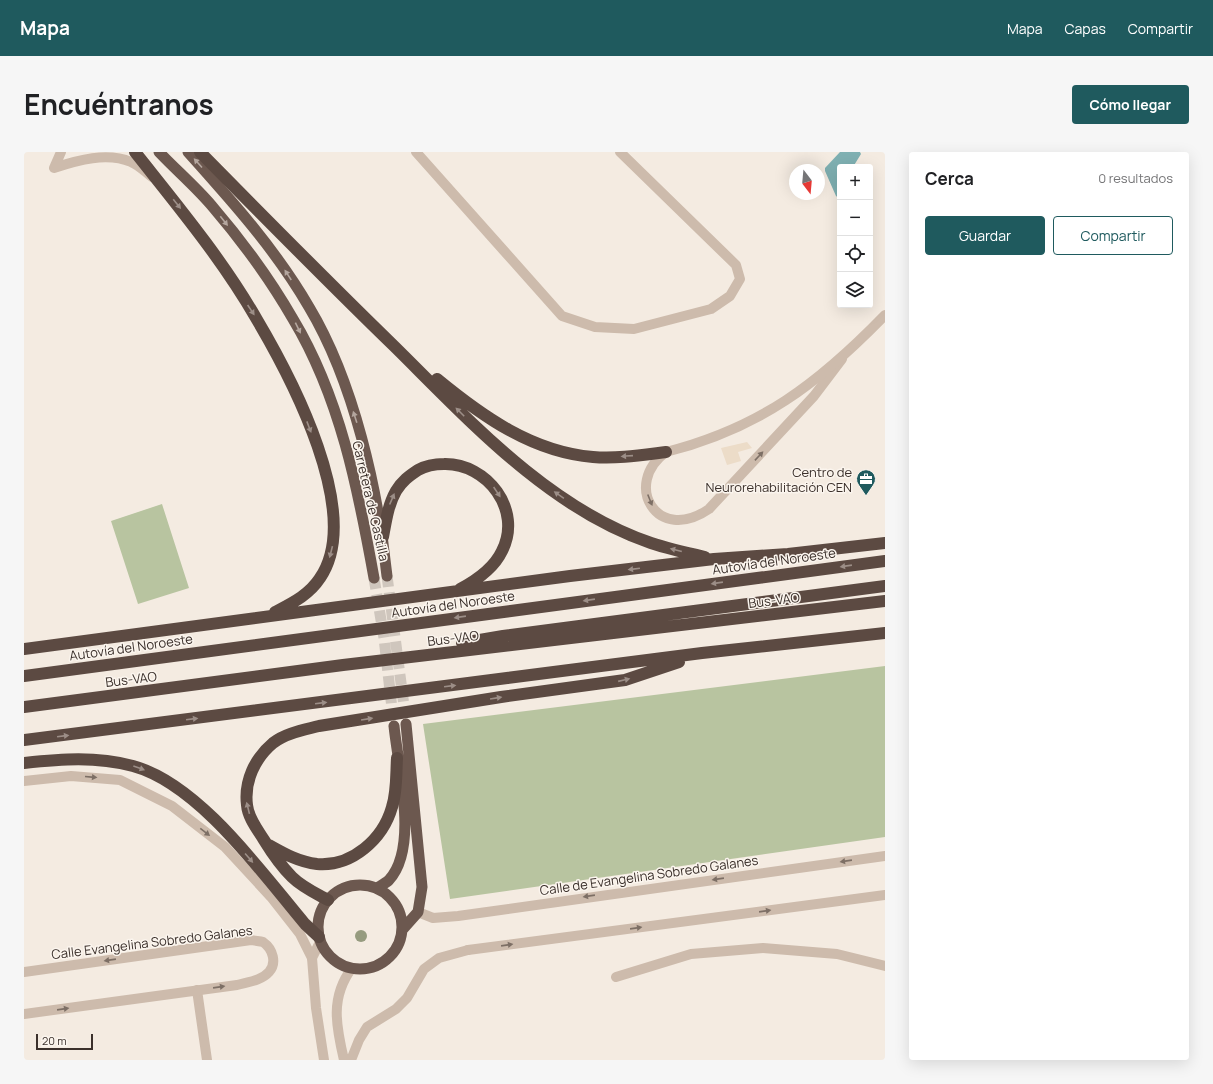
<!DOCTYPE html>
<html lang="es">
<head>
<meta charset="utf-8">
<style>
	:root { --surface:#fff; --page:#f6f6f6; --text:#202124; --muted:#757577; --line:#e0e0e0; --accent:#1f5a5e }
	body { margin:0; font-family:Manrope,sans-serif; background:var(--page); color:var(--text) }
	.controls { position:absolute; right:12px; top:12px; display:grid; overflow:hidden; border-radius:4px; box-shadow:0 4px 16px #0002 }
	.controls button { width:36px; height:36px; display:grid; place-items:center; padding:0; border:0; border-bottom:1px solid var(--line); background:var(--surface); color:var(--text); font:20px sans-serif }
	.compass { position:absolute; left:765px; top:12px; width:36px; height:36px; border-radius:50%; background:var(--surface); box-shadow:0 4px 16px #0002; rotate:164deg }
	.scale { position:absolute; left:12px; bottom:10px; width:57px; box-sizing:border-box; padding-left:4px; border:2px solid #3b302b; border-top:0; font-size:11px; line-height:14px; white-space:nowrap; color:#3b302b; -webkit-text-stroke:3px #fbf5ee; paint-order:stroke }
	.list { margin:0; padding:0; list-style:none }
	h2 { display:flex; justify-content:space-between; align-items:center; height:52px; margin:0; padding:0 16px; font-size:17px }
	h2 small { font-size:13px; font-weight:400; color:var(--muted) }
	.actions { display:flex; gap:8px; padding:12px 16px }
	.actions a { flex:1; padding:9px 0; border:1px solid var(--accent); border-radius:4px; text-align:center; font-size:14px; color:var(--accent) }
	.actions .main { background:var(--accent); color:#fff }
	.icon { flex:none; width:22px; height:22px; fill:none; stroke:currentColor; stroke-width:2; stroke-linecap:round; stroke-linejoin:round }
	.map { position:relative; flex:none; width:861px; height:908px; overflow:hidden; border-radius:4px }
	header { display:flex; align-items:center; gap:24px; box-sizing:border-box; height:56px; padding:0 20px; background:var(--accent); color:#fff }
	header strong { font-size:19px }
	nav { display:flex; gap:22px; margin-inline-start:auto; font-size:14px }
	.intro { display:flex; align-items:center; justify-content:space-between; box-sizing:border-box; height:96px; padding:0 24px }
	h1 { margin:0; font-size:28px }
	.button { padding:10px 18px; border-radius:4px; background:var(--accent); color:#fff; font-size:14px; font-weight:700 }
	main { display:flex; gap:24px; padding:0 24px }
	aside { flex:1; background:var(--surface); border-radius:4px; box-shadow:0 4px 16px #0002 }
	.map>svg:first-child { display:block }
	.green { fill:#b8c4a0 }
	.plaza { fill:#ecdcc8 }
	.water { fill:#7fb0b2 }
	.lines { fill:none; stroke-linecap:round; stroke-linejoin:round }
	.trunk-tunnel { stroke:#cfc6bd; stroke-width:11; stroke-dasharray:11 5.5; stroke-linecap:butt }
	.service { stroke:#cdbbac; stroke-width:10 }
	.pedestrian { stroke:#cdbbac; stroke-width:10 }
	.minor { stroke:#cdbbac; stroke-width:10 }
	.tertiary { stroke:#cdbbac; stroke-width:10 }
	.trunk { stroke:#6c584f; stroke-width:11 }
	.motorway { stroke:#5c4a42; stroke-width:12 }
	.tree { fill:#969b7f }
	.oneway { fill:#b4a69e }
	.oneway2 { fill:#9c8e87 }
	.oneway3 { fill:#7d6f65 }
	.labels { text-anchor:middle; dominant-baseline:central; stroke-width:3; stroke-linejoin:round; paint-order:stroke }
	.poi-label { font-size:13px; fill:#3b302b; stroke:#fbf5ee; text-anchor:end }
	.street-label { font-size:13px; fill:#3b302b; stroke:#fbf5ee }
</style>
</head>
<body>
<header>
<strong>Mapa</strong>
<nav><a>Mapa</a><a>Capas</a><a>Compartir</a></nav>
</header>
<div class="intro"><h1>Encuéntranos</h1><a class="button">Cómo llegar</a></div>
<main>
<div class="map">
<svg width="861" height="908" viewBox="0 0 861 908">
	<rect width="100%" height="100%" fill="#f4ebe1"/>
	<!-- green -->
	<path class="green" d="M138,352L165,436L114,452L87,369Z
		M861,514V685L426,747L399,572Z"/>
	<!-- plaza -->
	<path class="plaza" d="M723,290L728,296L714,300L717,309L703,313L697,296Z"/>
	<!-- water -->
	<path class="water" d="M816,0H836L837,2L829,15H816V47L812,44L801,19V16Z"/>
	<g class="lines">
		<!-- trunk-tunnel -->
		<path class="trunk-tunnel" d="M363,424L382,569
			M350,426L360,486L370,574"/>
		<!-- service -->
		<path class="service" d="M37,0L30,16C54,8 83,0 107,10C115,13 121,20 128,25
			M392,0L538,164L571,175L610,177L687,157L706,144L716,127L712,113L596,0"/>
		<!-- pedestrian -->
		<path class="pedestrian" d="M173,838L183,908"/>
		<!-- minor -->
		<path class="minor" d="M642,300C598,332 633,393 685,357L790,244L818,207
			M0,629L47,624L96,628L148,654L201,695L247,745L276,782L288,806
			M394,760L409,766L434,764L861,704
			M444,798L861,743
			M0,820L227,788C231,789 236,789 239,790C249,797 253,811 245,820C237,829 223,830 213,833L0,862
			M592,825L667,802L739,796L813,802L861,814"/>
		<!-- tertiary -->
		<path class="tertiary" d="M642,300C736,276 794,232 861,163
			M296,790L288,806L292,856L300,908
			M320,908C312,874 306,845 328,816
			M327,908L335,888L343,875L372,857L383,846L400,817L415,806L444,798"/>
		<!-- trunk -->
		<path class="trunk" d="M135,0C152,18 172,35 188,54C218,89 246,127 269,167C316,245 334,337 350,426
			M164,0C208,49 252,98 285,155C330,230 354,338 363,424
			M294 775a42 42 0 1 1 84 0a42 42 0 1 1-84 0Z
			M353,736C356,734 362,731 365,728C395,696 374,615 370,574
			M378,778L394,760L398,735L382,572"/>
		<!-- motorway -->
		<path class="motorway" d="M111,0C153,53 198,107 232,166C267,225 340,362 296,426C285,443 268,451 251,460
			M176,0C240,65 304,130 370,194C445,268 524,356 627,391C645,397 663,401 681,405
			M413,227C458,264 508,300 569,305C593,307 618,303 642,300
			M359,385C362,369 364,353 372,339C378,329 385,324 394,318C403,313 411,312 420,312C463,311 499,358 478,399C470,416 453,428 436,437
			M438,491L479,484L861,434
			M0,497L546,424L690,407L764,402L861,391
			M0,524L861,409
			M0,555L319,513L861,449
			M0,588L678,501L861,481
			M0,611C37,607 72,604 109,614C175,632 238,721 281,772L295,785
			M245,693C261,702 275,710 293,712C328,715 359,687 368,655C373,640 372,622 373,606
			M304,748C291,741 278,735 268,725C257,714 248,701 240,688C234,678 224,666 223,653C220,629 231,606 249,591C262,581 280,578 295,574L477,545L601,528L655,510"/>
	</g>
	<!-- trees -->
	<circle class="tree" cx="337" cy="784" r="6"/>
	<!-- one-way arrows -->
	<defs><path id="oneway-solid" d="M-6-.8H1V-3.2L6.5 0L1 3.2V.8H-6Z"/></defs>
	<g class="oneway">
		<use href="#oneway-solid" transform="translate(174 11) rotate(-132)"/>
		<use href="#oneway-solid" transform="translate(200 69) rotate(52)"/>
		<use href="#oneway-solid" transform="translate(264 123) rotate(-123)"/>
		<use href="#oneway-solid" transform="translate(274 176) rotate(64)"/>
		<use href="#oneway-solid" transform="translate(331 265) rotate(-108)"/>
	</g>
	<g class="oneway2">
		<use href="#oneway-solid" transform="translate(153 52) rotate(51)"/>
		<use href="#oneway-solid" transform="translate(227 158) rotate(56)"/>
		<use href="#oneway-solid" transform="translate(436 260) rotate(-135)"/>
		<use href="#oneway-solid" transform="translate(285 275) rotate(69)"/>
		<use href="#oneway-solid" transform="translate(603 304) rotate(176)"/>
		<use href="#oneway-solid" transform="translate(473 340) rotate(56)"/>
		<use href="#oneway-solid" transform="translate(535 343) rotate(-145)"/>
		<use href="#oneway-solid" transform="translate(368 347) rotate(-67)"/>
		<use href="#oneway-solid" transform="translate(652 398) rotate(-166)"/>
		<use href="#oneway-solid" transform="translate(307 400) rotate(104)"/>
		<use href="#oneway-solid" transform="translate(822 414) rotate(172)"/>
		<use href="#oneway-solid" transform="translate(610 417) rotate(173)"/>
		<use href="#oneway-solid" transform="translate(693 431) rotate(172)"/>
		<use href="#oneway-solid" transform="translate(565 448) rotate(172)"/>
		<use href="#oneway-solid" transform="translate(436 465) rotate(172)"/>
		<use href="#oneway-solid" transform="translate(600 528) rotate(-13)"/>
		<use href="#oneway-solid" transform="translate(426 534) rotate(-7)"/>
		<use href="#oneway-solid" transform="translate(472 546) rotate(-9)"/>
		<use href="#oneway-solid" transform="translate(297 551) rotate(-7)"/>
		<use href="#oneway-solid" transform="translate(168 567) rotate(-7)"/>
		<use href="#oneway-solid" transform="translate(343 567) rotate(-9)"/>
		<use href="#oneway-solid" transform="translate(39 584) rotate(-7)"/>
		<use href="#oneway-solid" transform="translate(115 616) rotate(20)"/>
		<use href="#oneway-solid" transform="translate(224 656) rotate(-104)"/>
		<use href="#oneway-solid" transform="translate(225 706) rotate(49)"/>
	</g>
	<g class="oneway3">
		<use href="#oneway-solid" transform="translate(735 304) rotate(-47)"/>
		<use href="#oneway-solid" transform="translate(626 348) rotate(68)"/>
		<use href="#oneway-solid" transform="translate(67 625) rotate(5)"/>
		<use href="#oneway-solid" transform="translate(181 680) rotate(38)"/>
		<use href="#oneway-solid" transform="translate(822 709) rotate(172)"/>
		<use href="#oneway-solid" transform="translate(694 727) rotate(172)"/>
		<use href="#oneway-solid" transform="translate(565 744) rotate(172)"/>
		<use href="#oneway-solid" transform="translate(741 759) rotate(-8)"/>
		<use href="#oneway-solid" transform="translate(612 776) rotate(-8)"/>
		<use href="#oneway-solid" transform="translate(483 793) rotate(-8)"/>
		<use href="#oneway-solid" transform="translate(86 808) rotate(172)"/>
		<use href="#oneway-solid" transform="translate(195 835) rotate(-8)"/>
		<use href="#oneway-solid" transform="translate(39 857) rotate(-8)"/>
	</g>
	<!-- icons -->
	<defs>
		<g id="office-pin" transform="scale(1)"><path d="M0 17L-7.5 6A9.5 9.5 0 1 1 7.5 6Z" fill="#1f5a5e" stroke="#fbf5ee"/><path d="M-6-3h4V-5.5h4V-3h4V5H-6ZM-1-4.5V-3h2v-1.5ZM-6 0V1H6V0Z" fill="#fff"/></g>
	</defs>
	<g fill-rule="evenodd">
		<use href="#office-pin" x="842" y="327"/>
	</g>
	<g class="labels">
		<!-- poi labels -->
		<g class="poi-label">
			<text x="828" y="320">Centro de<tspan x="828" dy="15">Neurorehabilitación CEN</tspan></text>
		</g>
		<!-- street labels -->
		<g class="street-label">
			<text transform="translate(347 349) rotate(77)">Carretera de Castilla</text>
			<text transform="translate(750 409) rotate(-8)">Autovía del Noroeste</text>
			<text transform="translate(750 448) rotate(-7)">Bus-VAO</text>
			<text transform="translate(429 452) rotate(-8)">Autovía del Noroeste</text>
			<text transform="translate(429 486) rotate(-7)">Bus-VAO</text>
			<text transform="translate(107 495) rotate(-8)">Autovía del Noroeste</text>
			<text transform="translate(107 527) rotate(-7)">Bus-VAO</text>
			<text transform="translate(625 723) rotate(-8)">Calle de Evangelina Sobredo Galanes</text>
			<text transform="translate(128 790) rotate(-7)">Calle Evangelina Sobredo Galanes</text>
		</g>
	</g>
</svg>
<div class="controls">
<button>+</button>
<button>−</button>
<button><svg class="icon" aria-label="locate" viewBox="0 0 24 24"><circle cx="12" cy="12" r="6"/><path d="M12 2v4M12 18v4M2 12h4M18 12h4"/></svg></button>
<button><svg class="icon" aria-label="layers" viewBox="0 0 24 24"><path d="M12 4l9 5-9 5-9-5zM3 14l9 5 9-5"/></svg></button>
</div>
<svg class="compass" viewBox="-18 -18 36 36"><path d="M0-13l5 13h-10z" fill="#e53935"/><path d="M0 13l5-13h-10z" fill="#757577"/></svg>
<div class="scale">20 m</div>
</div>
<aside>
<h2>Cerca<small>0 resultados</small></h2>
<ul class="list">
</ul>
<div class="actions"><a class="main">Guardar</a><a>Compartir</a></div>
</aside>
</main>
</body>
</html>
